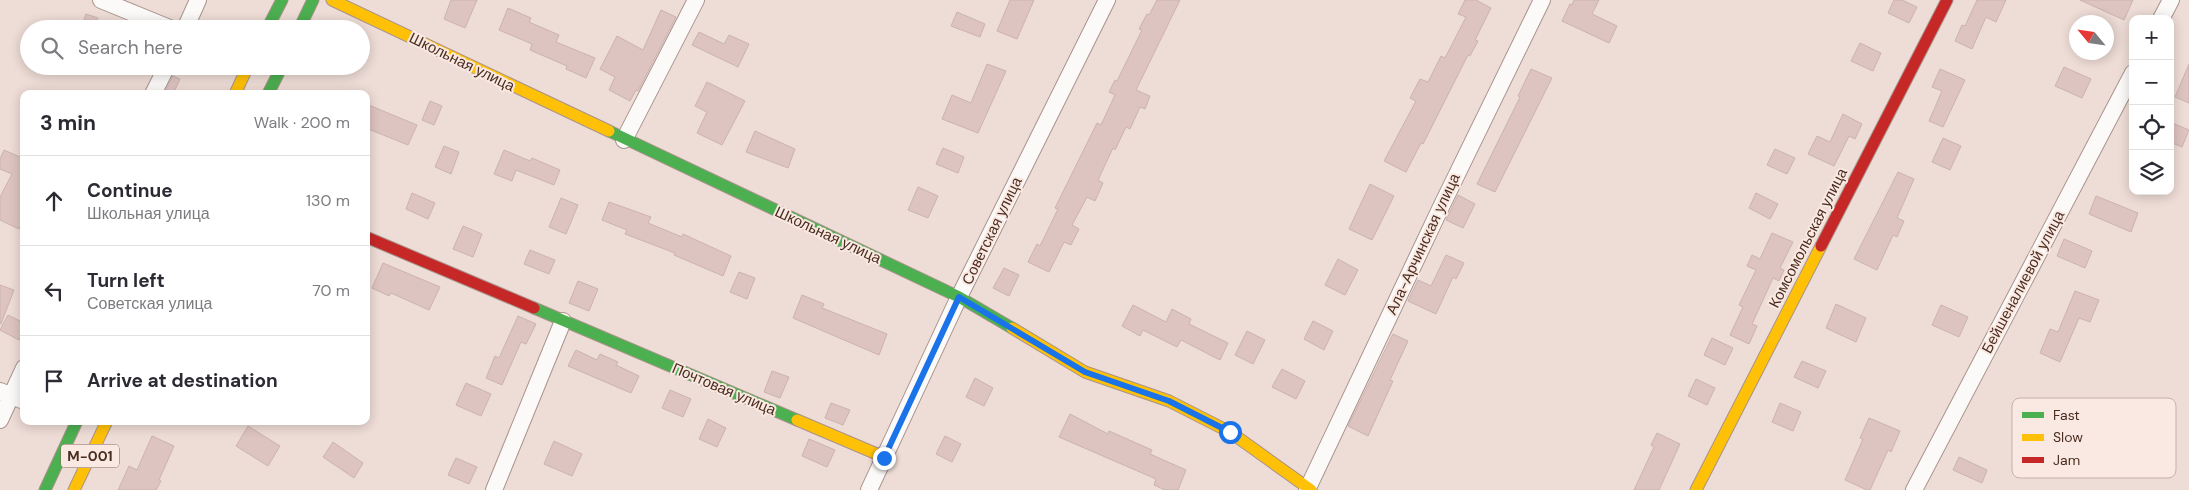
<!DOCTYPE html>
<html lang="en">
<head>
<meta charset="utf-8">
<style>
	:root { --surface:#fff; --page:#f7f7f7; --text:#2b2b33; --muted:#7c7c81; --line:#e1e1e2 }
	body { margin:0; font-family:"DM Sans",sans-serif; background:var(--page); color:var(--text) }
	.controls { position:absolute; right:15px; top:15px; display:grid; overflow:hidden; border-radius:10px; box-shadow:0 2px 12px #0003 }
	.controls button { width:45px; height:45px; display:grid; place-items:center; padding:0; border:0; border-bottom:1px solid var(--line); background:var(--surface); color:var(--text); font:25px sans-serif }
	.compass { position:absolute; left:2069px; top:15px; width:45px; height:45px; border-radius:50%; background:var(--surface); box-shadow:0 2px 12px #0003; rotate:299deg }
	.stop { position:absolute; width:15px; height:15px; margin:-11px; border:4px solid #1a73e8; border-radius:50%; background:#fff }
	.stop.end { background:#1a73e8; border-color:#fff; box-shadow:0 1px 5px #0008 }
	.list { margin:0; padding:0; list-style:none }
	h2 { display:flex; justify-content:space-between; align-items:center; height:65px; margin:0; padding:0 20px; font-size:21px }
	h2 small { font-size:16px; font-weight:400; color:var(--muted) }
	.list li { display:grid; grid-template-columns:32px 1fr auto; gap:15px; align-items:center; box-sizing:border-box; height:90px; padding:0 20px; border-top:1px solid var(--line) }
	.list b { display:block; font-size:19px; white-space:nowrap }
	.list p { margin:0; font-size:16px; white-space:nowrap; color:var(--muted) }
	.list em { font-size:16px; font-style:normal; color:var(--muted) }
	.icon { flex:none; width:28px; height:28px; fill:none; stroke:currentColor; stroke-width:2; stroke-linecap:round; stroke-linejoin:round }
	.map { position:relative; flex:none; width:2189px; height:490px; overflow:hidden }
	.search { position:absolute; background:var(--surface); box-shadow:0 2px 12px #0003; left:20px; top:20px; width:350px; height:55px; display:flex; align-items:center; gap:12px; box-sizing:border-box; padding:0 18px; border-radius:28px; color:var(--muted); font-size:19px }
	.panel { position:absolute; background:var(--surface); box-shadow:0 2px 12px #0003; left:20px; top:90px; width:350px; height:335px; border-radius:10px }
	.map>svg:first-child { display:block }
	.building { fill:#dec4c0; stroke:#cbb3b0 }
	.lines { fill:none; stroke-linecap:round; stroke-linejoin:round }
	.street-casing { stroke:#a9938b; stroke-width:18 }
	.fast-casing { stroke:#a9938b; stroke-width:13 }
	.slow-casing { stroke:#a9938b; stroke-width:13 }
	.jam-casing { stroke:#a9938b; stroke-width:13 }
	.street { stroke:#fcfaf9; stroke-width:16 }
	.fast { stroke:#4caf50; stroke-width:11 }
	.slow { stroke:#ffc107; stroke-width:11 }
	.jam { stroke:#c62828; stroke-width:11 }
	.route { stroke:#1a73e8; stroke-width:6 }
	.labels { text-anchor:middle; dominant-baseline:central; stroke-width:4; stroke-linejoin:round; paint-order:stroke }
	.shield { fill:#f9e9e2; stroke:#7f655a; stroke-width:1 }
	.shield-label { font-size:14px; font-weight:bold; fill:#4b2d20 }
	.street-label { font-size:15px; fill:#4b2d20; stroke:#f9e9e2 }
	.key { fill:#f9e9e2; stroke:#c5b1a8; stroke-width:1 }
	.key-label { font-size:14px; fill:#4b2d20 }
</style>
</head>
<body>
<div class="map">
<svg width="2189" height="490" viewBox="0 0 2189 490">
	<rect width="100%" height="100%" fill="#eedcd6"/>
	<!-- building -->
	<path class="building" d="M451,0H477L465,28L444,19Z
		M1010,0H1034L1017,39L997,31Z
		M1157,0H1180L1136,90L1150,96L1145,109L1140,107L1130,129L1126,127L1115,150L1113,148L1098,180L1103,183L1095,201L1087,197L1072,225L1079,229L1071,245L1064,242L1049,272L1028,262L1037,244L1040,246L1058,209L1055,208L1097,123L1101,125L1115,95L1109,92L1115,80L1117,81L1142,30L1139,29L1147,14L1149,15Z
		M1465,0H1476L1491,8L1475,40L1478,41L1470,56L1468,55L1423,144L1421,143L1406,172L1384,161L1416,101L1410,98L1420,79L1428,82L1441,56L1445,58L1466,17L1458,14Z
		M1574,0H1599L1592,14L1617,26L1609,43L1562,21L1570,4L1572,5Z
		M1894,0H1902L1917,7L1909,23L1888,13Z
		M1977,0H2006L1996,22L1986,17L1972,49L1955,41L1962,25L1965,26Z
		M2080,0H2133L2124,20Z
		M508,8L531,18L529,22L559,35L556,42L595,58L586,78L566,69L567,66L530,50L532,44L499,30Z
		M661,10L676,17L638,91L636,90L630,101L609,90L615,77L600,69L617,36L643,50Z
		M957,12L985,24L980,37L951,26Z
		M86,14L98,18L95,29H81Z
		M699,32L724,44L729,35L749,44L738,67L692,45Z
		M1860,43L1881,53L1873,71L1851,61Z
		M987,64L1006,71L978,133L942,119L952,95L971,103Z
		M2189,64V103L2175,97Z
		M2064,67L2091,79L2082,98L2055,86Z
		M1531,69L1552,78L1495,192L1477,184L1520,97L1518,96Z
		M1940,69L1965,80L1943,127L1929,121L1942,91L1932,87Z
		M173,76L180,79L173,94H164Z
		M707,82L745,101L722,145L697,133L707,112L695,106Z
		M430,101L442,106L434,125L422,120Z
		M366,104L417,125L408,145L366,128Z
		M1843,114L1862,124L1855,139L1849,136L1834,166L1808,154L1817,136L1830,142Z
		M2170,122L2189,130L2182,147L2170,142Z
		M755,131L795,149L788,168L746,152Z
		M1943,138L1961,146L1950,170L1932,162Z
		M444,146L459,152L451,174L435,167Z
		M943,148L964,157L958,173L936,164Z
		M1775,149L1795,158L1787,174L1767,165Z
		M4,150L20,157L24,150V220L19,229L0,220V197L12,174L0,169V159Z
		M504,150L530,161L532,158L560,170L554,185L516,170L512,181L494,174Z
		M1898,172L1914,179L1897,218L1904,221L1897,237L1893,235L1877,270L1854,259Z
		M1370,184L1394,196L1372,240L1349,229Z
		M918,187L938,196L928,218L908,210Z
		M412,193L435,203L428,219L406,209Z
		M1756,193L1778,204L1770,219L1749,208Z
		M1458,195L1475,204L1463,228L1446,220Z
		M2096,196L2138,213L2131,232L2089,214Z
		M561,198L578,205L566,234L549,227Z
		M609,202L651,217L648,223L682,237L683,234L731,256L723,276L674,255L675,253L625,234L627,230L602,220Z
		M463,226L482,234L473,257L453,249Z
		M1772,233L1793,242L1780,268L1784,270L1779,281L1773,278L1752,324L1757,326L1749,344L1730,335L1743,307L1739,305L1756,270L1747,266L1752,255L1760,259Z
		M2064,239L2092,251L2085,268L2057,256Z
		M530,250L555,260L549,274L524,264Z
		M1446,255L1464,263L1456,279L1453,277L1436,314L1408,301L1418,280L1431,286Z
		M1338,259L1358,270L1345,295L1325,285Z
		M383,263L440,287L429,310L391,293L389,296L372,288Z
		M1004,268L1019,275L1009,296L993,288Z
		M739,272L755,278L747,299L730,292Z
		M578,281L598,289L589,311L569,303Z
		M0,285L14,290L1,324H0Z
		M2075,291L2099,300L2090,322L2079,318L2060,362L2040,353L2050,329L2058,332Z
		M802,295L824,304L822,308L887,334L879,355L793,318Z
		M1836,304L1866,318L1856,342L1826,328Z
		M1133,305L1166,322L1172,309L1191,319L1189,324L1228,343L1220,360L1181,340L1177,347L1143,330L1140,336L1122,326Z
		M1941,305L1968,317L1959,337L1932,325Z
		M8,315L24,323V331L19,340L0,330Z
		M518,316L536,324L526,344L521,342L502,385L486,378L495,356L499,358Z
		M1313,321L1333,331L1324,350L1304,339Z
		M1247,331L1265,340L1253,364L1235,355Z
		M1393,334L1408,341L1390,380L1393,381L1368,436L1348,426Z
		M1712,338L1733,348L1725,365L1704,355Z
		M576,350L597,360L600,354L618,362L616,365L639,376L631,393L568,366Z
		M1802,361L1826,371L1818,388L1794,377Z
		M1282,369L1305,381L1296,399L1272,387Z
		M772,371L789,377L780,398L764,392Z
		M975,378L993,388L984,406L966,397Z
		M1696,379L1715,388L1707,405L1688,396Z
		M466,383L491,394L481,416L456,405Z
		M670,390L691,399L683,417L662,408Z
		M831,403L850,410L843,425L825,418Z
		M1780,403L1801,412L1793,431L1772,422Z
		M1070,414L1108,434L1109,431L1152,450L1150,454L1186,470L1178,490H1165L1154,485L1156,479L1059,437Z
		M1869,418L1900,431L1891,452L1888,450L1870,490H1867L1845,480L1863,439L1860,438Z
		M708,419L726,428L717,447L699,439Z
		M248,426L280,446L268,466L236,446Z
		M1657,433L1680,444L1659,490H1634L1654,447L1651,445Z
		M152,436L174,446L159,480L161,481L156,490H118L129,466L137,470Z
		M945,436L961,444L952,462L936,454Z
		M809,439L835,450L827,467L802,456Z
		M554,441L582,454L572,476L544,464Z
		M333,442L363,463L354,478L323,457Z
		M1959,457L1987,470L1982,483L1953,470Z
		M456,458L477,467L469,484L448,475Z"/>
	<g class="lines">
		<!-- street casing -->
		<g class="street-casing">
			<path id="street" d="M101,0L172,29
				M2161,19L2171,0
				M185,29L198,0
				M153,94L167,66
				M624,140L696,0
				M0,391L24,401
				M0,420L24,368
				M494,490L563,321
				M869,490L959,297L1107,0
				M1307,490L1441,207L1542,0
				M1914,490L2133,73"/>
		</g>
		<!-- fast casing -->
		<g class="fast-casing">
			<path id="fast" d="M267,29L282,0
				M299,29L313,0
				M268,94L282,66
				M609,131L959,297L1012,328
				M534,308L797,420
				M45,490L77,421"/>
		</g>
		<!-- slow casing -->
		<g class="slow-casing">
			<path id="slow" d="M332,0L609,131
				M235,94L248,66
				M1012,328L1085,372L1169,401L1230,432L1311,490
				M797,420L884,457
				M74,490L107,421
				M1696,490L1821,246"/>
		</g>
		<!-- jam casing -->
		<g class="jam-casing">
			<path id="jam" d="M366,237L534,308
				M1821,246L1947,0"/>
		</g>
		<!-- street -->
		<use href="#street" class="street"/>
		<!-- fast -->
		<use href="#fast" class="fast"/>
		<!-- slow -->
		<use href="#slow" class="slow"/>
		<!-- jam -->
		<use href="#jam" class="jam"/>
	</g>
	<g class="lines">
		<!-- route -->
		<path class="route" d="M884,458L959,297L1085,372L1169,401L1230,432"/>
	</g>
	<g class="labels">
		<!-- shield labels -->
		<rect class="shield" x="61" y="444.5" width="58" height="23" rx="4"/>
		<g class="shield-label">
			<text x="90" y="456">M-001</text>
		</g>
		<!-- street labels -->
		<g class="street-label">
			<text transform="translate(462 62) rotate(26)">Школьная улица</text>
			<text transform="translate(992 231) rotate(-64)">Советская улица</text>
			<text transform="translate(828 235) rotate(25)">Школьная улица</text>
			<text transform="translate(1808 238) rotate(-63)">Комсомольская улица</text>
			<text transform="translate(1423 244) rotate(-65)">Ала-Арчинская улица</text>
			<text transform="translate(2023 282) rotate(-62)">Бейшеналиевой улица</text>
			<text transform="translate(724 389) rotate(23)">Почтовая улица</text>
		</g>
	</g>
	<!-- legend -->
	<rect x="2012" y="398" width="164" height="80" rx="8" class="key"/>
	<rect x="2022" y="412" width="22" height="6" fill="#4caf50"/>
	<rect x="2022" y="434" width="22" height="7" fill="#ffc107"/>
	<rect x="2022" y="457" width="22" height="6" fill="#c62828"/>
	<g class="key-label">
		<text x="2053" y="420">Fast</text>
		<text x="2053" y="442">Slow</text>
		<text x="2053" y="465">Jam</text>
	</g>
</svg>
<div class="controls">
<button>+</button>
<button>−</button>
<button><svg class="icon" aria-label="locate" viewBox="0 0 24 24"><circle cx="12" cy="12" r="6"/><path d="M12 2v4M12 18v4M2 12h4M18 12h4"/></svg></button>
<button><svg class="icon" aria-label="layers" viewBox="0 0 24 24"><path d="M12 4l9 5-9 5-9-5zM3 14l9 5 9-5"/></svg></button>
</div>
<svg class="compass" viewBox="-18 -18 36 36"><path d="M0-13l5 13h-10z" fill="#e53935"/><path d="M0 13l5-13h-10z" fill="#7c7c81"/></svg>
<div class="stop" style="left:1230px;top:432px"></div>
<div class="stop end" style="left:884px;top:458px"></div>
<div class="search"><svg class="icon" aria-label="search" viewBox="0 0 24 24"><circle cx="10" cy="10" r="6"/><path d="M15 15l6 6"/></svg>Search here</div>
<section class="panel">
<h2>3 min<small>Walk · 200 m</small></h2>
<ul class="list">
<li><svg class="icon" aria-label="ahead" viewBox="0 0 24 24"><path d="M12 20V5M6 11l6-6 6 6"/></svg><div><b>Continue</b><p>Школьная улица</p></div><em>130 m</em></li>
<li><svg class="icon" aria-label="left" viewBox="0 0 24 24"><path d="M17 20v-9H6M10 6l-5 5 5 5"/></svg><div><b>Turn left</b><p>Советская улица</p></div><em>70 m</em></li>
<li><svg class="icon" aria-label="arrive" viewBox="0 0 24 24"><path d="M6 21V4h12l-3 4 3 4H6"/></svg><div><b>Arrive at destination</b></div></li>
</ul>
</section>
</div>
</body>
</html>
